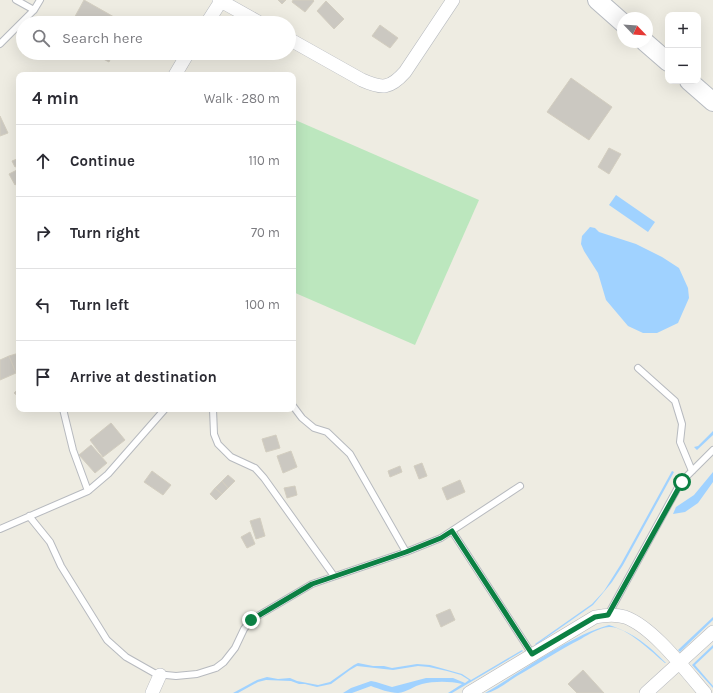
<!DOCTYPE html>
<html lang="en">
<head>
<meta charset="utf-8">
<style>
	:root { --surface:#fff; --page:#f2f2f3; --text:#2b2b33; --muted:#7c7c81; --line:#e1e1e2 }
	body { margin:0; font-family:Karla,sans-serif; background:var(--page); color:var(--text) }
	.controls { position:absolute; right:12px; top:12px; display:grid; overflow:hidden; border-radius:8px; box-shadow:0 4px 16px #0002 }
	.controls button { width:36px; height:36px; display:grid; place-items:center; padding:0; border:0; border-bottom:1px solid var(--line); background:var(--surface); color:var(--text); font:20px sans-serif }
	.compass { position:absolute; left:617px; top:12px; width:36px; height:36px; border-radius:50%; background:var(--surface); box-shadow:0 4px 16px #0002; rotate:115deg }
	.stop { position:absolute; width:12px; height:12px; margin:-9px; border:3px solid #0b8043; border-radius:50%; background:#fff }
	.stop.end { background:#0b8043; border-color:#fff; box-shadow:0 1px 4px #0008 }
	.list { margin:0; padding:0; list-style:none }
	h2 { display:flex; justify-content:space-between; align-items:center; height:52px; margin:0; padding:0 16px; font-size:17px }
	h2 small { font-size:13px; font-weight:400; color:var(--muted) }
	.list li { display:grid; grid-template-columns:26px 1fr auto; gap:12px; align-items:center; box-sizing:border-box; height:72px; padding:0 16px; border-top:1px solid var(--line) }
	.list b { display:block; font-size:15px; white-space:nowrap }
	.list em { font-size:13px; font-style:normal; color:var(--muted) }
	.icon { flex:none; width:22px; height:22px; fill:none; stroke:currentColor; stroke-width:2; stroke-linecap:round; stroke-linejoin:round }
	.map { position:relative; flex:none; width:713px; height:693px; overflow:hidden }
	.search { position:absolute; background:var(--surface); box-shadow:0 4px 16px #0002; left:16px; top:16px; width:280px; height:44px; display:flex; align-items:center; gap:10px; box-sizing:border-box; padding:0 14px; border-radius:22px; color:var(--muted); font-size:15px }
	.panel { position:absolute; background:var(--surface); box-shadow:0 4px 16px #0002; left:16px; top:72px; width:280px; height:340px; border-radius:8px }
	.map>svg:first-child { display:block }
	.green { fill:#bce7be }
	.water { fill:#a0d2ff }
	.building { fill:#cbc8c1; stroke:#d3cec0 }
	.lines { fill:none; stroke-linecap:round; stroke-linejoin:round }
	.lane-casing { stroke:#b7babf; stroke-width:8 }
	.street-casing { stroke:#b7babf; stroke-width:14 }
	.secondary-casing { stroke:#b7bbc1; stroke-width:20 }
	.lane { stroke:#fff; stroke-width:6 }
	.street { stroke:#fff; stroke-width:13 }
	.secondary { stroke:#fff; stroke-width:18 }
	.route { stroke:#0b8043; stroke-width:5 }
</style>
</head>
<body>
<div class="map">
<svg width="713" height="693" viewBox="0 0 713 693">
	<rect width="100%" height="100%" fill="#eeece2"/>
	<!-- green -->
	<path class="green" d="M293,119L479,200L415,345L293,292Z"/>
	<!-- water -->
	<path class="water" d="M616,195L655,222L648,232L609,205Z
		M590,227L595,228L599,232L636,244L662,257L679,268L688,288L689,298L678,323L657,333H643L628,326L606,300L598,273L584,251L581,244L582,236Z
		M713,431V435L697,450L694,447L698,446Z
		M672,471L674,472L623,565L612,582L593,605L536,645L535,644L592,604L604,591L621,564Z
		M713,472V482L698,503L685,512L673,514L676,507L694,495Z
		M713,617V620L680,652L678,650Z
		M609,625C634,633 648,645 666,663H665C652,652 626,626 609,627C599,628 589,634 581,639C559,650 538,664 517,676C509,681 494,693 485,693C523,671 567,637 609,625Z
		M713,645V648L695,665L713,686V688L692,665Z
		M522,650L523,651L452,693H448L462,684C450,681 434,681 422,684C414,686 407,692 398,693C390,693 379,689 371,686L352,693H343L351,688L371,681L376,682L392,687L426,678H453L465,683L469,680L461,675L447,671L429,667L418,666L393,670L357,666L350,670L331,684L317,687L305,684H299L291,681L266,680L258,682L238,693H233L257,680L267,677L278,679L290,678L297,681L318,685L330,682L354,665L358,663L373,666H384L392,668L417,664L430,665L462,674L471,680Z"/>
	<!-- building -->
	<path class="building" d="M84,0L114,17L111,23L72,22Z
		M278,0H286L282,4Z
		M293,0H313L314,1L305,12L292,2Z
		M326,1L344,19L334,29L317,11Z
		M380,25L398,38L390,48L372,36Z
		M92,53H113L109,62Z
		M145,53H154L150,57Z
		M571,78L612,107L589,140L547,112Z
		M0,116L8,133L0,136Z
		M609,148L621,154L609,174L598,167Z
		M17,159L19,165L15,167L12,161Z
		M19,169V182L15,185L9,174Z
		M19,353V372L16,373L9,356Z
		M9,356L16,373L0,380V360Z
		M19,388V397L14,393Z
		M111,423L125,440L103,457L90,440Z
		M276,435L280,448L266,452L262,439Z
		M91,445L107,463L95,473L79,455Z
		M291,451L297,467L283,473L277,456Z
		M422,463L427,476L419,479L414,466Z
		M400,466L402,472L390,477L388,471Z
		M152,471L171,485L163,495L144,482Z
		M228,475L235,481L228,488L222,481Z
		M460,480L465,492L447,500L442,488Z
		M222,481L228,488L222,494L215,488Z
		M295,486L297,495L287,498L284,488Z
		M215,488L222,494L216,500L210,494Z
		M260,518L265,536L256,539L250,521Z
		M250,532L255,544L247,548L241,537Z
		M450,609L455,620L441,627L436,615Z
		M583,670L604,693H577L568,684Z"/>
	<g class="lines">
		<!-- lane casing -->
		<g class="lane-casing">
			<path id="lane" d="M16,0L34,10
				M0,44L34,10L40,0
				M638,368L675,401L682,424L680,442L692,471
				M293,406L302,418L314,428L327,432L350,454L406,552
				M63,409L73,450L88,491
				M213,409L214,434L218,444L231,457L255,468L264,478L334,576
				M29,516L50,542L61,566L107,640L126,657L156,674L176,676L197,674L216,668L224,662L235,648L244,629L251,620L312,584L406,552L441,538L520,486
				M0,529L88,491L108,474L165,409
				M452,531L532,654
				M608,615L681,482L713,450"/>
		</g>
		<!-- street casing -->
		<g class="street-casing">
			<path id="street" d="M219,0L260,23
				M207,23L221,1
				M289,39L362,80C382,89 390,89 405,72L453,0
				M175,75L188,53
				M152,693L160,675
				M469,693L595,617C605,615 615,614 625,617C653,627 685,670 705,693
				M646,693L713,632"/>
		</g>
		<!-- secondary casing -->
		<g class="secondary-casing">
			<path id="secondary" d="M597,0L623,23
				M645,42L668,62
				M689,81L713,102"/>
		</g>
		<!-- lane -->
		<use href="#lane" class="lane"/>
		<!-- street -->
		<use href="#street" class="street"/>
		<!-- secondary -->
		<use href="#secondary" class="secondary"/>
	</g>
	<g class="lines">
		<!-- route -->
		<path class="route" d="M251,620L312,584L406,552L441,538L452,531L532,654L595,617L608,615L682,482"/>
	</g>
</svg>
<div class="controls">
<button>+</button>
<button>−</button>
</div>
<svg class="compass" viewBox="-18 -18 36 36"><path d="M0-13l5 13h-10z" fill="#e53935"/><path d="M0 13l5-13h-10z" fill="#7c7c81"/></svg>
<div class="stop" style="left:682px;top:482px"></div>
<div class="stop end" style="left:251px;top:620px"></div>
<div class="search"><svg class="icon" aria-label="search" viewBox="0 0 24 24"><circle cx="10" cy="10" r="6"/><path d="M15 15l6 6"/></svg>Search here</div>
<section class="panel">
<h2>4 min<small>Walk · 280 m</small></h2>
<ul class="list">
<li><svg class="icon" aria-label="ahead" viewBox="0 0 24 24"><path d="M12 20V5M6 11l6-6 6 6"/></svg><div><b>Continue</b></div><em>110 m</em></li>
<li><svg class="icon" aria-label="right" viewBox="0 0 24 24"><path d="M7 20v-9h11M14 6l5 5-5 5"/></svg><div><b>Turn right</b></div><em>70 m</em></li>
<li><svg class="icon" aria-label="left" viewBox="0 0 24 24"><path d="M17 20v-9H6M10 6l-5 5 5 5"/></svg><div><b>Turn left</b></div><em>100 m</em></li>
<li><svg class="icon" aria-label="arrive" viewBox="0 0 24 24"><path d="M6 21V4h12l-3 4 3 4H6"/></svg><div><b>Arrive at destination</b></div></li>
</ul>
</section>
</div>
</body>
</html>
